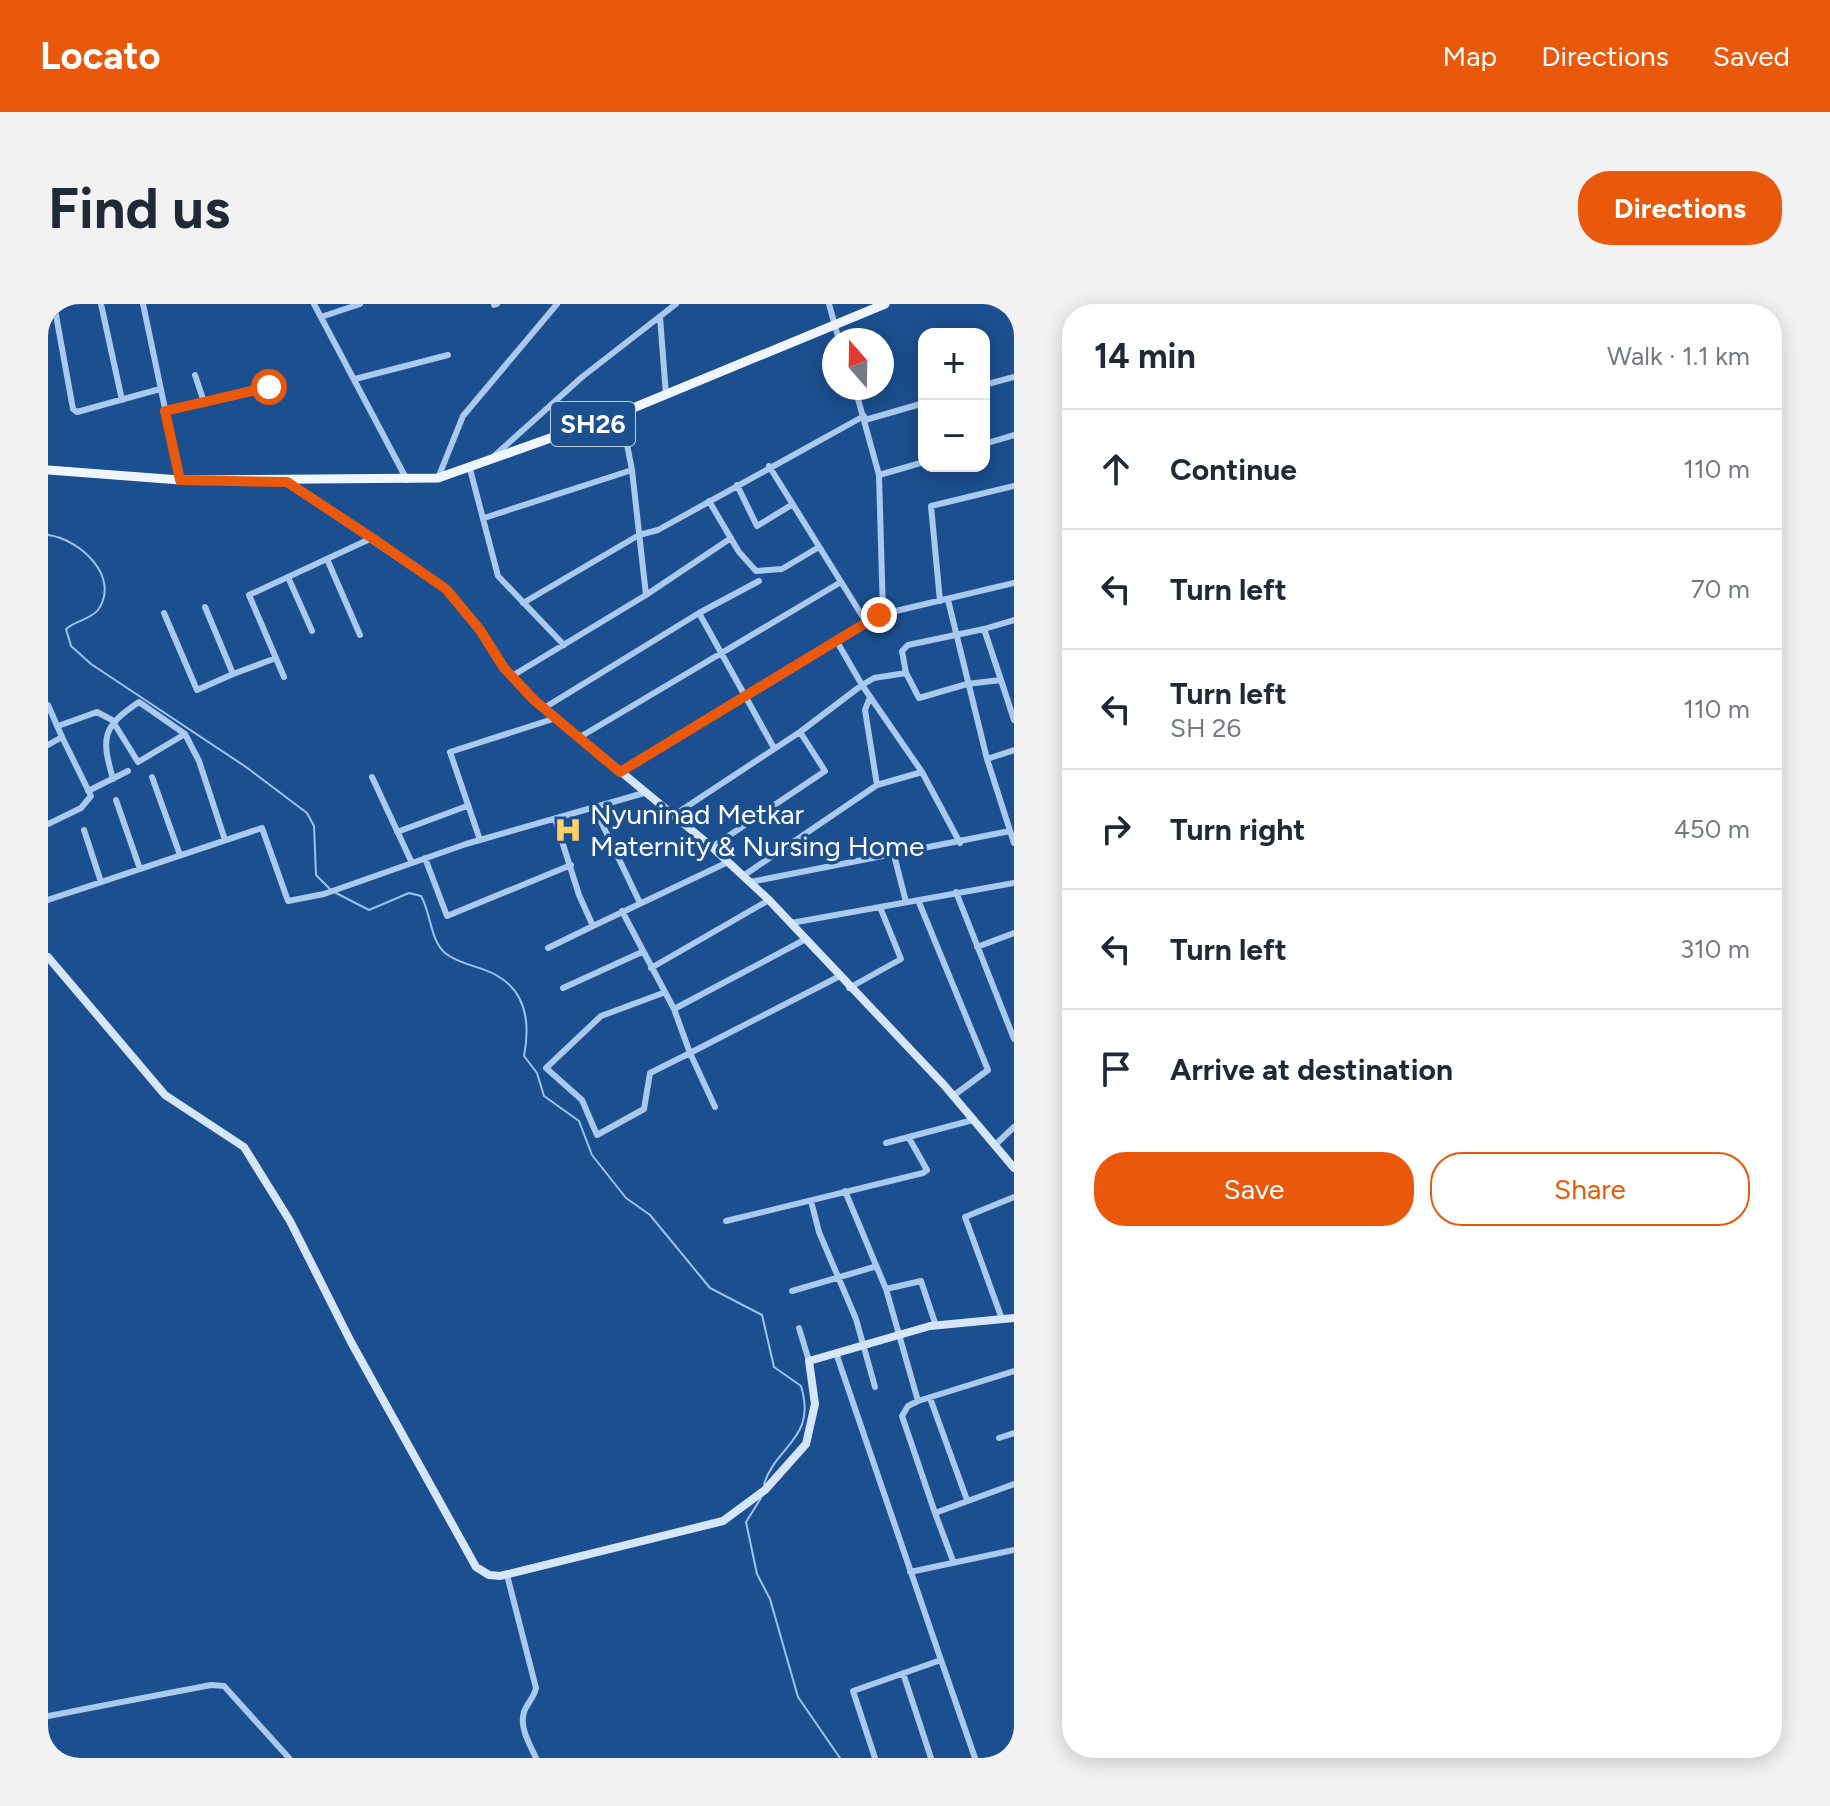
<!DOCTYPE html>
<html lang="en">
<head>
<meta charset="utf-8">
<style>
	:root { --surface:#fff; --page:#f2f2f3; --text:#1f2937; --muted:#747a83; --line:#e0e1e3; --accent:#ea580c }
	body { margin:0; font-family:Figtree,sans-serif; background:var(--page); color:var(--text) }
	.controls { position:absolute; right:24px; top:24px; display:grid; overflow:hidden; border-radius:16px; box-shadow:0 4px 20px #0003 }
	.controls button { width:72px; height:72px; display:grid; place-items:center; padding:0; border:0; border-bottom:2px solid var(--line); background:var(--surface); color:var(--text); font:40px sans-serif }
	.compass { position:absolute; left:774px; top:24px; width:72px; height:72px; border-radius:50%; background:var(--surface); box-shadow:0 4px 20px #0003; rotate:340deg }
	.stop { position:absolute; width:24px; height:24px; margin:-18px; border:6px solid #ea580c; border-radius:50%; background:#fff }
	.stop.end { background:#ea580c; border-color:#fff; box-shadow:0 2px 8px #0008 }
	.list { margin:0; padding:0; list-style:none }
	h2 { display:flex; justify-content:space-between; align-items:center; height:104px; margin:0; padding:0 32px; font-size:34px }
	h2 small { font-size:26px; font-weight:400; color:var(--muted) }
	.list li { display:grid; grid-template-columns:52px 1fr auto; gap:24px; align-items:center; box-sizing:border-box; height:120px; padding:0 32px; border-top:2px solid var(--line) }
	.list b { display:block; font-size:30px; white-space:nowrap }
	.list p { margin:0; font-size:26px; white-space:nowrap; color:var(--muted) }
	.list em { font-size:26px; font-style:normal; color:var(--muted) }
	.actions { display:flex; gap:16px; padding:24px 32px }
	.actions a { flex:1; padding:18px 0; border:2px solid var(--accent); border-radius:32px; text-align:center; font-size:28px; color:var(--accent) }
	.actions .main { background:var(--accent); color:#fff }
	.icon { flex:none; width:44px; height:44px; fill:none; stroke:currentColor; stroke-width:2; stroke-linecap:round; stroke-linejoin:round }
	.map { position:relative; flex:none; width:966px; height:1454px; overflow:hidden; border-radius:32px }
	header { display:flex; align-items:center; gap:48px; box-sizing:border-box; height:112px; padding:0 40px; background:var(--accent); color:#fff }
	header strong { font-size:38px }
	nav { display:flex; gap:44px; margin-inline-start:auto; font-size:28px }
	.intro { display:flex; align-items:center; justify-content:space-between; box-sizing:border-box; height:192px; padding:0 48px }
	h1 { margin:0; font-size:56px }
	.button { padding:20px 36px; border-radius:32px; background:var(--accent); color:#fff; font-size:28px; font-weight:700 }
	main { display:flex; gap:48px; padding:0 48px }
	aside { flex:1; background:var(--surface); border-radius:32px; box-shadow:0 4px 20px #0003 }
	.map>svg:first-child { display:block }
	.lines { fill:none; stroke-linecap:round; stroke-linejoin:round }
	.stream { stroke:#9cc4f0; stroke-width:2 }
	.street { stroke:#a9c9ee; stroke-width:6 }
	.secondary { stroke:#d6e6fa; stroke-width:8 }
	.primary { stroke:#f0f6ff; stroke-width:9 }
	.route { stroke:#ea580c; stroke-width:10 }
	.labels { text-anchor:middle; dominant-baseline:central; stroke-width:7; stroke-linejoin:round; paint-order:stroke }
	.shield { fill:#1b4f8f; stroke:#bbcadd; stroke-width:2 }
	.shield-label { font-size:26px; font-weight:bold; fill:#fff }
	.poi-label { font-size:28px; fill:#fff; stroke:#1b4f8f; text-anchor:start }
</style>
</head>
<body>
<header>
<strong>Locato</strong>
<nav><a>Map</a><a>Directions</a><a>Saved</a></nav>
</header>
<div class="intro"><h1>Find us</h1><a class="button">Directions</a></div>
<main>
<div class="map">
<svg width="966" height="1454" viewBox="0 0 966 1454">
	<rect width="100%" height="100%" fill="#1b4f8f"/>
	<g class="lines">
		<!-- stream -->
		<path class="stream" d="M0,231C32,235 73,273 50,306C43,315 27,317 18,325L23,342L43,360L198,463L259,509L266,522L268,571L283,586
			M288,589L321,606L361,589L373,592C383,609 382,636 397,649C412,661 432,662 448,671C479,688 482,721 476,752L489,769L496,792L531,817L544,851L578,894L602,911L662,984L714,1011L726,1063L753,1082C769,1135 729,1140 716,1180
			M713,1194L698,1218L709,1270L722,1295L750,1393L792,1454"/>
		<!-- street -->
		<path class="street" d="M6,0L25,105L29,108L112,85
			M53,0L74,96
			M95,0L132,176
			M266,0L359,176
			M781,0L791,36
			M446,1L449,0
			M273,13L312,0
			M612,13L618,91
			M147,71L156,98
			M307,75L400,51
			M936,81L966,73
			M807,84L831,171L835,310
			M117,107L221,83
			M817,116L876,99
			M936,140L966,131
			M445,153L534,73L628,0
			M721,162L818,318
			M422,165L450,272L516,341
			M831,171L876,158
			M390,174L415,112L509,0
			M689,181L709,222L745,200
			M661,197L691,248L708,267L734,265L771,243
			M436,214L584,166
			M279,255L312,331
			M240,273L264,327
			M598,291L683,234
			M900,296L939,455L966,539
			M892,297L883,202L966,182
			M475,299L591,231L610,226L816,112
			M157,303L185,370L228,354
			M116,309L149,386L185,370
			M651,309L726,444
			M936,325L966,316
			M788,336L814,381L826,374L858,369
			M464,372L598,291L584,166L573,109
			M236,373L201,291L324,234
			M953,376L936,325L860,341L854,347L858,369L871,394L919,380L953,376L966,416
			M822,393L817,406L829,481
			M0,401L14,433L0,441
			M496,404L651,309L711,277
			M10,422L49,408L64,416L90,458L137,430
			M532,433L793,278
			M939,455L966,446
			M572,468L831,311L966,279
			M104,473L132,551
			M324,473L364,559
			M65,475C53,433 54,423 91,398L137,430L151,457L177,536
			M40,487L80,467
			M68,496L92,565
			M546,503L592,599
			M626,511L752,428L814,381L874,468L912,539
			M507,515L531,591L545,622L680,558
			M0,520L33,504L43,492L14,433
			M36,526L53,578
			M349,528L419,502
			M432,536L402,448L508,414
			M664,543L777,467L752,428
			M846,551L858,598
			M377,554L399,612L523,561
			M695,572L829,481L874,468
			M702,578L962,527
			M908,588L966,735
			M0,596L214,524L240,597L276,590L418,540L596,489
			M870,596L940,766L905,792
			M574,607L626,705L758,635
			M743,619L966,579
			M929,643L966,629
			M500,644L545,622
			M603,664L721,596
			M515,684L594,648
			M801,684L853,655L832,603
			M615,689L553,712L498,764L534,796L549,831L596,805L602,769L642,749L667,803
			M626,705L642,749L790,673
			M838,839L925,816
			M947,841L966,823
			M797,887L838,985L870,1097
			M763,897L771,928L808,1015L827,1083
			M678,917L875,869L879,866L861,834
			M838,985L873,977L888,1022
			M744,987L826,963
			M954,1015L917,913L966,893
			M751,1024L761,1057
			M788,1049L893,1356L805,1387L827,1454
			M966,1067L870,1097L860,1102L854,1112L887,1209L966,1180
			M882,1094L919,1196
			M951,1134L966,1129
			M887,1209L905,1257
			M862,1268L966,1246
			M459,1271L488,1384C486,1394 479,1399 476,1408C471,1423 482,1441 488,1454
			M893,1356L927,1454
			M855,1369L883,1454
			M0,1412L163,1381L176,1382L241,1454"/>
		<!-- secondary -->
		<path class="secondary" d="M239,178L398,285L432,326L456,364L486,396L664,543L721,596L896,781L966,864
			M0,653L117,791L196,843L242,917L303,1038L428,1263L441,1271L452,1272L675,1217L717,1186L758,1140L767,1100L761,1057L882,1022L966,1014"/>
		<!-- primary -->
		<path class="primary" d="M0,166L132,176L390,174L573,109L837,0"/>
	</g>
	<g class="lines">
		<!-- route -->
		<path class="route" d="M221,83L117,107L132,176L239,178L324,234L398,285L432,326L456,364L486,396L572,468L831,311"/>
	</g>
	<!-- icons -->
	<defs>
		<g id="hospital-bare" transform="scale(2.16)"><path d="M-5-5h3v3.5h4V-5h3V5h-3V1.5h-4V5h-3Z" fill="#ffd166" stroke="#1b4f8f" stroke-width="2.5" paint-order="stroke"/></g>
	</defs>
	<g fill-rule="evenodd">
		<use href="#hospital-bare" x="520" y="526"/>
	</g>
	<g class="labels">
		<!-- shield labels -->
		<rect class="shield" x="503" y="98" width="84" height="44" rx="6"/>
		<g class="shield-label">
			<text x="545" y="120">SH26</text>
		</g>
		<!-- poi labels -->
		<g class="poi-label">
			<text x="542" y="510">Nyuninad Metkar<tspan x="542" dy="32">Maternity &amp; Nursing Home</tspan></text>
		</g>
	</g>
</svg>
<div class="controls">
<button>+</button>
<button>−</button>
</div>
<svg class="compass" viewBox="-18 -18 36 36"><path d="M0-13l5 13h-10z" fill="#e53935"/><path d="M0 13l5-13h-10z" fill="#747a83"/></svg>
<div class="stop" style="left:221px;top:83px"></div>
<div class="stop end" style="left:831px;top:311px"></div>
</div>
<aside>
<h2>14 min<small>Walk · 1.1 km</small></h2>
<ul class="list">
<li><svg class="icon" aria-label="ahead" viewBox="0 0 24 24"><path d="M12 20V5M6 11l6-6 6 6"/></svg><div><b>Continue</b></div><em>110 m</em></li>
<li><svg class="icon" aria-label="left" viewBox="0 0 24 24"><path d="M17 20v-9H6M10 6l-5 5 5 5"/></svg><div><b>Turn left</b></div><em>70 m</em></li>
<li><svg class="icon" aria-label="left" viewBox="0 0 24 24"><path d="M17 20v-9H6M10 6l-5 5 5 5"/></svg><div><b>Turn left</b><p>SH 26</p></div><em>110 m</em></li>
<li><svg class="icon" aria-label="right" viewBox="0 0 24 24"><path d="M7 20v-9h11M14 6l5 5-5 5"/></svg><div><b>Turn right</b></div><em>450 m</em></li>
<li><svg class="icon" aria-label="left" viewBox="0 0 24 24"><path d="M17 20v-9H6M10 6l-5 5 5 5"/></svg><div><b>Turn left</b></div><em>310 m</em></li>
<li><svg class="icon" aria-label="arrive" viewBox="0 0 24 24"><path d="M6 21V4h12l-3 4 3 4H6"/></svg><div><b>Arrive at destination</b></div></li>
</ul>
<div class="actions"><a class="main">Save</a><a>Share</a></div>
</aside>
</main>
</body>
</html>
